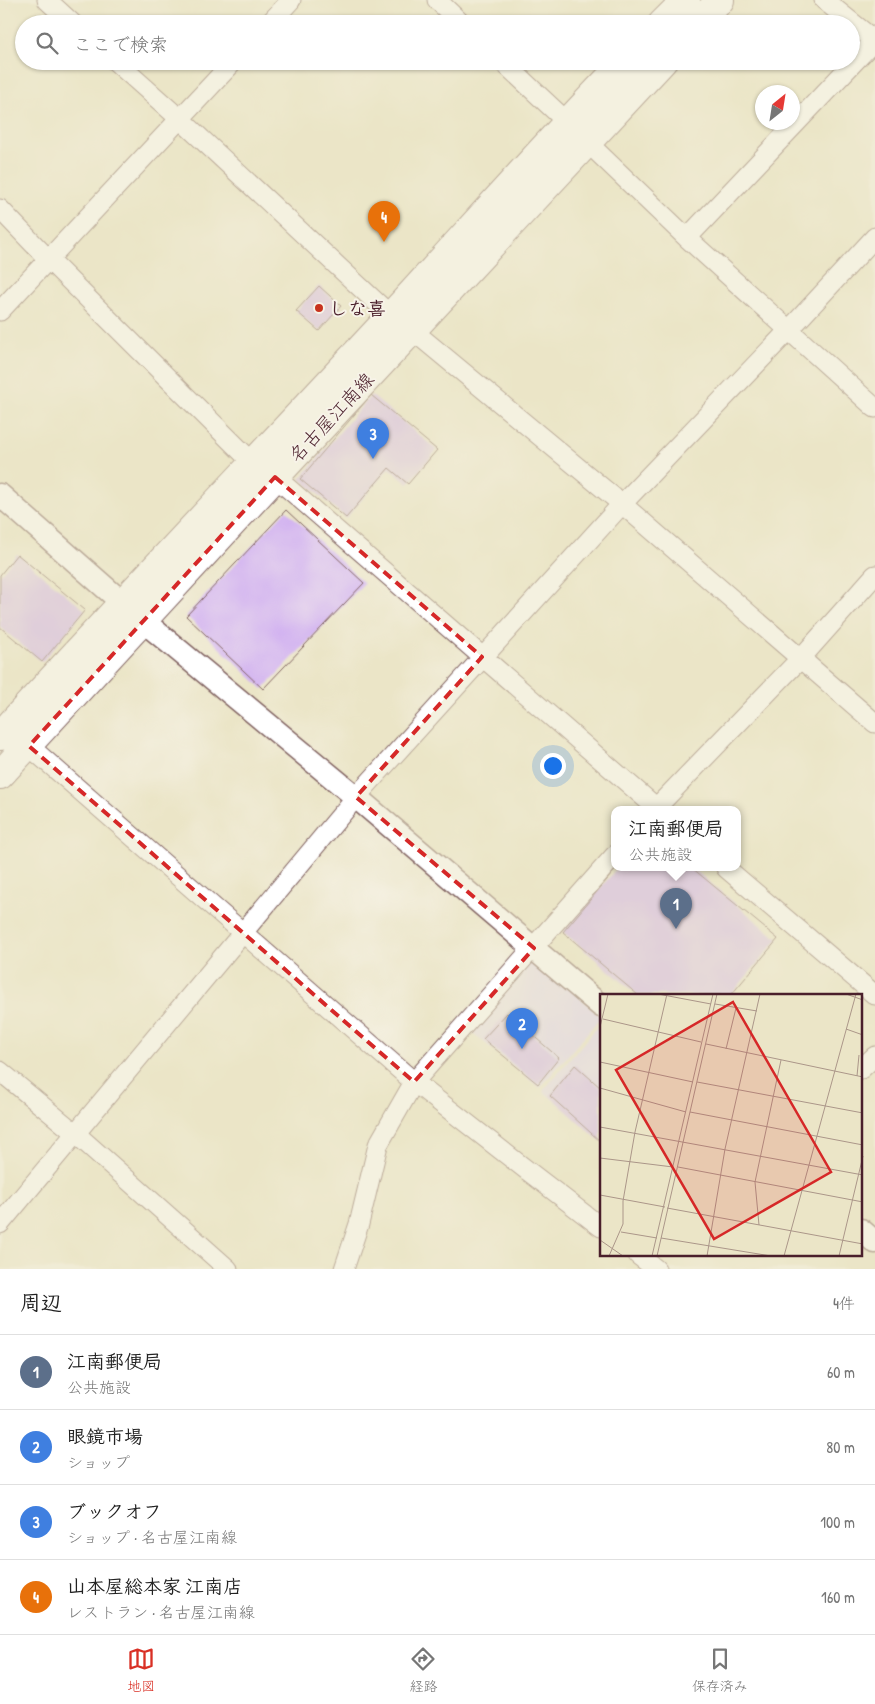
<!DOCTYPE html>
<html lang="ja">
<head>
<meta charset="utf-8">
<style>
	:root { --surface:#fff; --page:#f2f2f2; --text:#222; --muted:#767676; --line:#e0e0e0; --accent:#d93025 }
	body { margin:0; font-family:"Patrick Hand","Klee One",sans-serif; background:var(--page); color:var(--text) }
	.compass { position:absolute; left:755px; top:85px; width:45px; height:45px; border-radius:50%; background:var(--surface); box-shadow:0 1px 4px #0004; rotate:30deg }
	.you { position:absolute; left:552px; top:765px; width:18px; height:18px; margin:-12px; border:4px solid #fff; border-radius:50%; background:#1a73e8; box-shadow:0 0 0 8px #1a73e833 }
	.badge { display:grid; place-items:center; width:32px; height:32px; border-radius:50%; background:var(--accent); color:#fff; font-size:16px; font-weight:700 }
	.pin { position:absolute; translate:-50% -41px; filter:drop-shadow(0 1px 2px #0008) }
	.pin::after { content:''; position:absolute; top:26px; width:18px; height:15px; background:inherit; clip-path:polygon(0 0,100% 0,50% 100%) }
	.popup { position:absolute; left:611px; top:806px; width:130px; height:65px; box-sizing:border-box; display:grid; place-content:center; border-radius:10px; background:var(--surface); filter:drop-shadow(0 1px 4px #0005); font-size:16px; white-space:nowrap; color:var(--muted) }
	.popup b { font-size:19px; color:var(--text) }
	.popup::after { content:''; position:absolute; left:50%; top:100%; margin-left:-10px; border:10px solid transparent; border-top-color:var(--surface) }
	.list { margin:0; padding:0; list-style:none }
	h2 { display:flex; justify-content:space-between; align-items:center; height:65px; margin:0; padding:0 20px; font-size:21px }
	h2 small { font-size:16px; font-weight:400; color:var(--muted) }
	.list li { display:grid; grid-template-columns:32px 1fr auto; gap:15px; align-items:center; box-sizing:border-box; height:75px; padding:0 20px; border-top:1px solid var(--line) }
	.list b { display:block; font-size:19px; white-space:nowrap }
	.list p { margin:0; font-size:16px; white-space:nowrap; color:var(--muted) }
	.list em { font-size:16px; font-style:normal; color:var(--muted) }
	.icon { flex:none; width:28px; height:28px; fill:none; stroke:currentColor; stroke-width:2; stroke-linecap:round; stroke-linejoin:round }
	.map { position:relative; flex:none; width:875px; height:1269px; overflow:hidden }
	.search { position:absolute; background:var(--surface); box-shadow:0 1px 4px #0004; left:15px; right:15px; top:15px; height:55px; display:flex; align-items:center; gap:12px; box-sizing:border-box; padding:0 18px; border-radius:28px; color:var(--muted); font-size:19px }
	.sheet { height:365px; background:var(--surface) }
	nav { display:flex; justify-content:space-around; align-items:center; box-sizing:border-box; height:70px; border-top:1px solid var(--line); background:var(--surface); font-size:14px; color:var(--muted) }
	nav a { display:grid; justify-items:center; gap:2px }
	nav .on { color:var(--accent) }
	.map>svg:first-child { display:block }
	.built { fill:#e1d4f4 }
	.building { fill:#d1b1f1 }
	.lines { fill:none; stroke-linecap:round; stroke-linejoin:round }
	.minor-casing { stroke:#826462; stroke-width:21 }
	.tertiary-casing { stroke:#826462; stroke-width:25 }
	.primary-casing { stroke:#826462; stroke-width:30 }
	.minor { stroke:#fff; stroke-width:19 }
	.tertiary { stroke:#fff; stroke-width:22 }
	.primary { stroke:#fff; stroke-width:28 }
	.marked { fill:none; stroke:#d62828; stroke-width:4; stroke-dasharray:10 6; stroke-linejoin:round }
	.poi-dot { fill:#c8321e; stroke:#f7f3e8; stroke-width:2 }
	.labels { text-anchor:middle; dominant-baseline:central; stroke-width:4; stroke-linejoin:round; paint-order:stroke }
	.poi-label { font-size:19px; font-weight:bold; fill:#4a1f2b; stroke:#f7f3e8; text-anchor:start }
	.street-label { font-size:19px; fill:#4a1f2b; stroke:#f7f3e8 }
	.inset-road { fill:none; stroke:#ab9689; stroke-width:1 }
	.view { fill:#d62828; fill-opacity:0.15; stroke:#d62828; stroke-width:2.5 }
	.inset-edge { fill:none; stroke:#4a1f2b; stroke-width:2.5 }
</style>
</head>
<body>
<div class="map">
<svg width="875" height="1269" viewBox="0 0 875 1269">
	<rect width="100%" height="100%" fill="#f7f3e8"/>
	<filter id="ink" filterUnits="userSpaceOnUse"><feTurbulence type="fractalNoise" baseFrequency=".02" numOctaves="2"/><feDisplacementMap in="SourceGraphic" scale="10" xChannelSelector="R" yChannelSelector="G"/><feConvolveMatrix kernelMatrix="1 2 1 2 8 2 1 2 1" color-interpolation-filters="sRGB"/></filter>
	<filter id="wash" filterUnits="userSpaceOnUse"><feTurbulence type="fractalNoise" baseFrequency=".0096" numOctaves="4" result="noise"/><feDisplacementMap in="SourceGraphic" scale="20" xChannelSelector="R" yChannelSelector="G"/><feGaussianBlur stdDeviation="1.12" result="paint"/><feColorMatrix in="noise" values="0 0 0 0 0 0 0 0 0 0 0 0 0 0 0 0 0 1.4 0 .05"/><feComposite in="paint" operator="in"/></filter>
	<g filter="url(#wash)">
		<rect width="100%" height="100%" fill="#ebe5c7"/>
		<!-- built -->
		<path class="built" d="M534,953L601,1017L540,1088L468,1029Z
			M601,1022V1140L543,1091Z"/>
		<g id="blocks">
			<!-- building -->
			<path class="building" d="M319,286L341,306L319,331L296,311Z
				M371,395L437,450L408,484L389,468L346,518L300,479Z
				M286,510L364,583L263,689L186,616Z
				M17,554L85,610L42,662L0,627V575Z
				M617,868H692L778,939L731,995H638L563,932Z
				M507,1013L559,1058L538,1084L483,1039Z
				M575,1065L601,1088V1142L550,1096Z"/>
		</g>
	</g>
	<g filter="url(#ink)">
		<use href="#blocks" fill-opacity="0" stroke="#826462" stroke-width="1"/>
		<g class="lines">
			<!-- minor casing -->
			<g class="minor-casing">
				<path id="minor" d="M47,0L73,24
					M437,0L462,24
					M824,0L875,41
					M269,24L291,0
					M115,61L180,119L391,316
					M502,61L567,122
					M588,143L687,238L875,408
					M0,209L48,259L253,463
					M687,238L874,41
					M0,311L234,61
					M412,330L622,504L875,723
					M275,477L659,810
					M29,746L414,1082L528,1171L601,1227
					M654,810L801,658L875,575
					M726,868L875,995
					M861,1069L875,1056
					M0,1071L75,1133L228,1269
					M0,1224L356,797L622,504L789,330L875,237
					M638,1255L656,1269
					M344,1269L359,1224L378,1145L414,1082L615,855"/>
			</g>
			<!-- tertiary casing -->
			<g class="tertiary-casing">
				<path id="tertiary" d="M0,495L142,620L356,797L601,1006
					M861,1230L875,1242"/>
			</g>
			<!-- primary casing -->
			<g class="primary-casing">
				<path id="primary" d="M662,24L686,0
					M698,24L720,0
					M0,736C129,594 261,456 391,316C469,231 545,144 626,61
					M0,775L275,477L663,61"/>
			</g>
			<!-- minor -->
			<use href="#minor" class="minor"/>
			<!-- tertiary -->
			<use href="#tertiary" class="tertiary"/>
			<!-- primary -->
			<use href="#primary" class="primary"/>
		</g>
	</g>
	<!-- marked area -->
	<path d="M0 0H875V1269H0ZM275,477L482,657L356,797L534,948L414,1082L29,746Z" fill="#ebe5c7" fill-opacity=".55" fill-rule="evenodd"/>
	<path class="marked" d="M275,477L482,657L356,797L534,948L414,1082L29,746Z"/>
	<!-- markers -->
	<circle class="poi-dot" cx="319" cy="308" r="5"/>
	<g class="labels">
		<!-- poi labels -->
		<g class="poi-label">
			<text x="329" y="308">しな喜</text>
		</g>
		<!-- street labels -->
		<g class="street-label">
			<text transform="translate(331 417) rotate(-47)">名古屋江南線</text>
		</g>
	</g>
	<!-- overview -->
	<g transform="translate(600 994)">
		<rect width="262" height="262" fill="#ebe5c7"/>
		<path class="inset-road" d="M58,0L111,10M246,0L263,6M115,10L157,17M3,25L101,48M0,33L8,0M246,35L263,41M106,50L263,83M126,55L136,14M0,68L93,88M257,82L259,61M97,88L263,119M0,94L86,118M90,118L263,151M0,133L263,181M0,164L73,173M78,173L263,208M0,201L65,213M67,214L263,250M159,231L155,188L181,66M21,238L57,244M61,244L171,262M0,246L23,262M9,262L23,230V207L35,138L67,0M52,262L113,0M57,262L117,0M107,262L125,155L160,0M184,262L256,0M239,262L263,162"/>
		<path class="view" d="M133,8L231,178L114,245L16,76Z"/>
		<rect width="262" height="262" class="inset-edge"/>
	</g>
</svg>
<svg class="compass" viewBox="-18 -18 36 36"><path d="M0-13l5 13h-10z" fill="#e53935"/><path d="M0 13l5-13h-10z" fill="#767676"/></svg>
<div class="you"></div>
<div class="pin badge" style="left:676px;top:929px;background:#5c6f8a">1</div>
<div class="popup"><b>江南郵便局</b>公共施設</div>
<div class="pin badge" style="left:522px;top:1049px;background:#3f7fe0">2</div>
<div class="pin badge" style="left:373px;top:459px;background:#3f7fe0">3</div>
<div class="pin badge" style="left:384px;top:242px;background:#e8710a">4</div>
<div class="search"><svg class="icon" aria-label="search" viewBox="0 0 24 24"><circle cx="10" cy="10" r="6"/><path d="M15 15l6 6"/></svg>ここで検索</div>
</div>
<section class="sheet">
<h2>周辺<small>4件</small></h2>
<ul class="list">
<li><span class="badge" style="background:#5c6f8a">1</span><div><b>江南郵便局</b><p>公共施設</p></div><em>60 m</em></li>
<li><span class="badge" style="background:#3f7fe0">2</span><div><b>眼鏡市場</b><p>ショップ</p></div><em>80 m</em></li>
<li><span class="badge" style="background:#3f7fe0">3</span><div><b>ブックオフ</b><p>ショップ · 名古屋江南線</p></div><em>100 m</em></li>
<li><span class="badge" style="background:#e8710a">4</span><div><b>山本屋総本家 江南店</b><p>レストラン · 名古屋江南線</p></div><em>160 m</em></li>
</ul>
</section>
<nav>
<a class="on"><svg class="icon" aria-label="map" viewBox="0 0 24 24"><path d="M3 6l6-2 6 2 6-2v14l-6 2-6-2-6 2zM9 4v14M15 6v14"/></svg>地図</a>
<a><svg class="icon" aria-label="directions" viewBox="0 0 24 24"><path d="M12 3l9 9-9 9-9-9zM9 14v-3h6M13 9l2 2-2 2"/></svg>経路</a>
<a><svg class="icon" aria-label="saved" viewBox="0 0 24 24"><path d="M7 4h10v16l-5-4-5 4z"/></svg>保存済み</a>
</nav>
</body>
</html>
